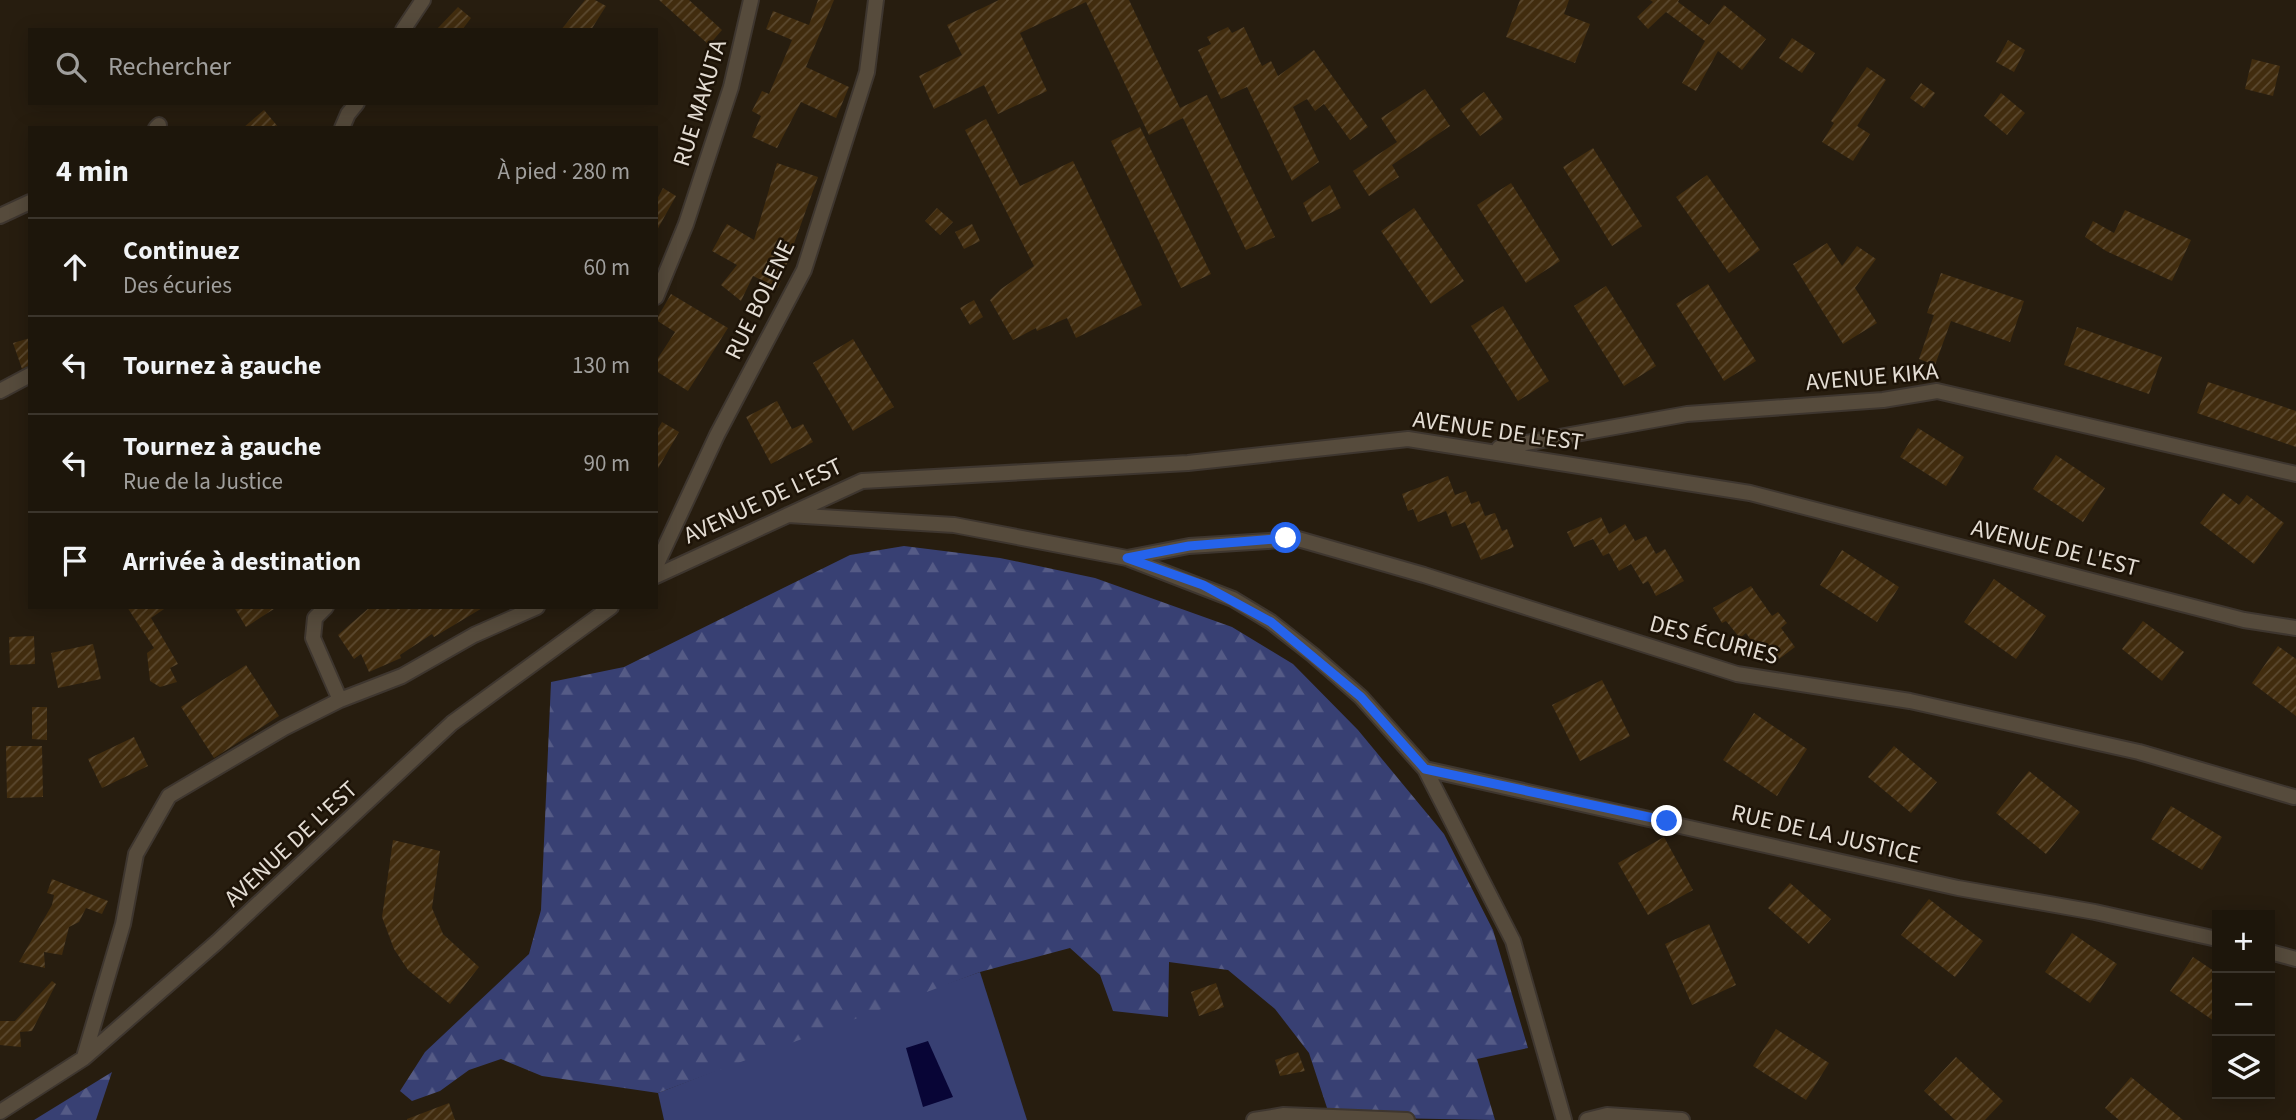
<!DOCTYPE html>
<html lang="fr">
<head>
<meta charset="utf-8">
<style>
	:root { --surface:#1d160b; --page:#2a2319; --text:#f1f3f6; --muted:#a09f9d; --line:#3b352c }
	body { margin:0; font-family:"Source Sans 3",sans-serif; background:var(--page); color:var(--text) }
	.controls { position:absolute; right:21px; bottom:21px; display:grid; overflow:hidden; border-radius:0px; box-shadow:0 4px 18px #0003 }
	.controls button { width:63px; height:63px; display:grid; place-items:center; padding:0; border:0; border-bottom:2px solid var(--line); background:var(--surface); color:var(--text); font:35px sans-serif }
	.stop { position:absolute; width:21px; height:21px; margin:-16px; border:5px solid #2563eb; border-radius:50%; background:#fff }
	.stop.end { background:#2563eb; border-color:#fff; box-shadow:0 2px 7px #0008 }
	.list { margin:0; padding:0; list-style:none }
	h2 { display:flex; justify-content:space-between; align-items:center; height:91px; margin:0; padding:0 28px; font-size:30px }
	h2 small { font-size:23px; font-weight:400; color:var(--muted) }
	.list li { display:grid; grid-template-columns:46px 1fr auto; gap:21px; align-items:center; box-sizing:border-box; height:98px; padding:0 28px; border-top:2px solid var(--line) }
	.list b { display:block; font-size:26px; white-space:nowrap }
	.list p { margin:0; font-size:23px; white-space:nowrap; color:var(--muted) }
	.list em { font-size:23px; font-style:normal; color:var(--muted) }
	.icon { flex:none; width:38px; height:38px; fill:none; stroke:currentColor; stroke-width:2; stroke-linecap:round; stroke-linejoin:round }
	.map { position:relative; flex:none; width:2296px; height:1120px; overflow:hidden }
	.search { position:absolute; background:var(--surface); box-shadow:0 4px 18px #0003; left:28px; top:28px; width:630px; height:77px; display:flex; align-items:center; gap:18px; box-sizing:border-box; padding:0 24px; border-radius:0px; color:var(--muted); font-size:26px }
	.panel { position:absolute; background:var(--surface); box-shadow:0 4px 18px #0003; left:28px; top:126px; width:630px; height:483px; border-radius:0px }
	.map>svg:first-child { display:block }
	.grass { fill:#384073 }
	.forest { fill:url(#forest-firs) }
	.water { fill:#080536 }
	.building { fill:url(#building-hatch) }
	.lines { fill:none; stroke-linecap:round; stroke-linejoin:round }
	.street-casing { stroke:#3e362f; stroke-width:18 }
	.street { stroke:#564b3c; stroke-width:14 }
	.route { stroke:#2563eb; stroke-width:9 }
	.labels { text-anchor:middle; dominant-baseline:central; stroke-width:5; stroke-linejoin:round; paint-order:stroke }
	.street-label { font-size:24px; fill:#e4ddd4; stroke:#1d1307 }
</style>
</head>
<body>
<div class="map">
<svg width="2296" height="1120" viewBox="0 0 2296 1120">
	<defs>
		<pattern id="forest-firs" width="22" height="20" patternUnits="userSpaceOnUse" patternTransform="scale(1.75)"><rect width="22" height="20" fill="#384073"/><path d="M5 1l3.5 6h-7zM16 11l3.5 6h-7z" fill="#555b86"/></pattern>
		<pattern id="building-hatch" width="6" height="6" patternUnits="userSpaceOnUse" patternTransform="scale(1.75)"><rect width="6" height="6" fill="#412c0e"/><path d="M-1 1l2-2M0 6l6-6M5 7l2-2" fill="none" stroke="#5c4a30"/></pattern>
	</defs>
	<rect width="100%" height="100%" fill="#271d0f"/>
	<!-- grass -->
	<path class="grass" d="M980,972L1027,1120H664L658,1093L858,1015Z"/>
	<!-- forest -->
	<path class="forest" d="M904,546L1000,558L1095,578L1232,627L1293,664L1358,730L1444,834L1493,930L1528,1048L1477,1059L1495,1120L1330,1117L1309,1053L1275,1009L1228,970L1169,962L1168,1017L1113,1011L1100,975L1070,948L980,972L658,1093L542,1076L501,1059L469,1070L440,1091L412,1101L400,1091L425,1052L529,954L541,910L551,682L624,667L850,555Z
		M112,1072L96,1120H34Z"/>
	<!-- water -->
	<path class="water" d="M928,1041L953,1097L923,1107L906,1048Z"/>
	<!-- building -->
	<path class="building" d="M585,0H595L606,6L591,30H561Z
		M659,0H689L722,30L709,45Z
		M818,0H834L806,67L849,87L836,118L801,102L777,148L752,137L761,116L752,111L762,91L769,94L792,40L766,29L773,11L809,25Z
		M999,0H1129L1180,108L1207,95L1275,237L1246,250L1183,118L1149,135L1086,2L1020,33L1047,91L998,114L984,85L934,109L919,76L962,55L947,25Z
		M1520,0H1569L1564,14L1590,24L1575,63L1506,37Z
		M1650,0H1679L1678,2L1709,25L1724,5L1766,39L1742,70L1718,51L1696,91L1682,83L1705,41L1666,12L1648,29L1637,17L1653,2Z
		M458,7L471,18L462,30H436Z
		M1228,27L1232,33L1244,27L1262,66L1271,61L1278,76L1314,50L1368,127L1350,140L1324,104L1315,111L1307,99L1293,107L1319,162L1292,181L1247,87L1221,99L1198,50L1211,44L1207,37Z
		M1792,38L1815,53L1802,73L1779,58Z
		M2008,40L2025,50L2014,72L1996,62Z
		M2252,59L2280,66L2273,96L2245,89Z
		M1867,67L1886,80L1857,126L1870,134L1853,161L1822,142L1834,123L1831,121Z
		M1921,83L1935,93L1924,108L1910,98Z
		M1425,89L1450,126L1392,165L1399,177L1369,196L1353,171L1397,142L1381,118Z
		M1484,92L1503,119L1480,136L1460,109Z
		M2001,93L2025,113L2007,135L1984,116Z
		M264,110L279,128H243Z
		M986,119L1020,186L1073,161L1142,305L1076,338L1067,318L1037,331L1036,328L1013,340L990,300L1001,289L1034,266L965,130Z
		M1140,127L1211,274L1181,288L1111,141Z
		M1593,148L1642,226L1612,246L1563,167Z
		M777,163L818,177L778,288L753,276L741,301L721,285L737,265L712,251L727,224L754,240Z
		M1707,175L1760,250L1729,273L1676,197Z
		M1511,183L1560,261L1526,283L1477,205Z
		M1330,185L1341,208L1312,222L1303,203Z
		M663,188L676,196L656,232V201Z
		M937,208L953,222L940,235L925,221Z
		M1414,208L1464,281L1431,304L1381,231Z
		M2125,210L2191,240L2172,281L2106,251L2085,237L2093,221L2114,233Z
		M972,224L980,241L964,249L955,232Z
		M1827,243L1842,266L1857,246L1876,259L1855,288L1877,323L1843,344L1793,264Z
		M1941,273L2024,301L2010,342L1951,321L1935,365L1919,359L1934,315L1927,313Z
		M1708,284L1756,361L1724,381L1676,304Z
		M1606,286L1656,366L1624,386L1574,306Z
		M671,294L728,328L688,391L656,371V361L675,332L656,320Z
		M974,300L983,317L970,325L960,308Z
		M1503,306L1549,381L1518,401L1471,326Z
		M2077,327L2162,357L2149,394L2064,365Z
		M30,338V365L22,369L13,343Z
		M853,339L894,407L853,431L813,363Z
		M2208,382L2296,411V447L2197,413Z
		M777,401L792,429L803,424L813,442L771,464L746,417Z
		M662,422L679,432L656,472V432Z
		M1918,428L1964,457L1946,486L1900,457Z
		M2056,455L2105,488L2083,522L2033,489Z
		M1448,476L1455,495L1466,491L1471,504L1479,501L1485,516L1495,513L1502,531L1507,529L1514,547L1481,560L1465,522L1452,527L1446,511L1418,522L1413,509L1408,511L1402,494Z
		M2223,493L2239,505L2247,495L2284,523L2254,564L2200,523Z
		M1601,517L1609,534L1625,524L1635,541L1646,536L1656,554L1665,549L1684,581L1656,596L1648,581L1643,584L1631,564L1619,571L1609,553L1603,556L1593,539L1574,547L1567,532Z
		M1842,550L1899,587L1877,622L1820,585Z
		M1994,579L2046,616L2016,659L1964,622Z
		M1751,586L1772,616L1778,612L1787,623L1781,628L1795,647L1775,662L1761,643L1756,647L1746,633L1740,638L1726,621L1722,623L1713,608Z
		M127,607H167L151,618L178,664L170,668L177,682L160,687L150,681L147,653L154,648Z
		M234,607H277L246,627Z
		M370,607H484L434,637L432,634L400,655L401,658L369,672L361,654L354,659L338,635Z
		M2143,621L2184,652L2162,681L2122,649Z
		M34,636L35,664L10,665L9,637Z
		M93,644L101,679L58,688L51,653Z
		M2278,646L2296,659V716L2252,683Z
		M246,665L279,716L214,758L181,707Z
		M1602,680L1630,736L1580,761L1552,705Z
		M32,707H47V740L32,739Z
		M1754,713L1807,749L1777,796L1723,760Z
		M134,737L148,766L102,788L88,759Z
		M6,746H42L43,797L7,798Z
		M1894,746L1937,782L1911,813L1868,777Z
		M2029,771L2080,812L2046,854L1996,813Z
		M2171,806L2222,837L2202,870L2151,839Z
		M1664,837L1693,890L1648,915L1618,863Z
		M393,840L440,851L432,908L443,934L479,967L450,1004L408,970L394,949L382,917Z
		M52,879L108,901L102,914L86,908L79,922L69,927L62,955L44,952L45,968L19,962L52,905L54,895L47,893Z
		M1790,883L1831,919L1809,944L1768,908Z
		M1929,899L1983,941L1955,977L1901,935Z
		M1709,924L1736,985L1692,1005L1665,944Z
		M2072,933L2117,964L2090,1003L2045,972Z
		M2193,957L2217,973V1023L2170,991Z
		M52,981L56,984L32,1031L20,1032L21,1047L0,1045V1021H15Z
		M1216,983L1224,1007L1199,1016L1191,992Z
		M1776,1029L1829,1063L1806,1100L1753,1066Z
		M1298,1052L1305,1071L1280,1076L1275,1060Z
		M1956,1057L2003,1101L1985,1120H1955L1924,1091Z
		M2131,1077L2183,1120H2119L2105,1108Z
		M449,1103L455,1120H407V1119Z"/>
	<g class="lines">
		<!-- street casing -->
		<g class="street-casing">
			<path id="street" d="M403,30L423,0
				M156,128L159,125
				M342,128L348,114L357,103
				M0,216L30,202
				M656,297L686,224L731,87L751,0
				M0,391L30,375
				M1499,448L1687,414L1883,400L1937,391L2296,474
				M788,515L954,525L1127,558L1233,599L1271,622L1313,655L1361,697L1425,769L1513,941L1564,1120
				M1127,558L1189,546L1298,539L1424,575L1737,674L1910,701L2139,752L2294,797
				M656,566L717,435L804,270L867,72L876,0
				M656,576L862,481L1188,463L1408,439L1750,493L2244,620L2296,628
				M326,607L315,618L313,638L340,700
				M1425,769L1958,888L2095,912L2217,939
				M2270,952L2296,959
				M84,1057L123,924L136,854L169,796L284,728L340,700L402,676L474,635L537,607
				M0,1112L84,1058L217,942L452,723L611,607
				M1254,1120L1284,1115L1407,1120
				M1587,1120L1607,1115L1682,1120"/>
		</g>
		<!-- street -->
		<use href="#street" class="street"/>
	</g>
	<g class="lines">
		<!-- route -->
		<path class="route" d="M1286,538L1189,546L1127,558L1203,585L1271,622L1361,697L1425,769L1667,821"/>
	</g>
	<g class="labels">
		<!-- street labels -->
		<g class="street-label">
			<text transform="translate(700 103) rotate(-73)">RUE MAKUTA</text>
			<text transform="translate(760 300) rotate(-64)">RUE BOLENE</text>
			<text transform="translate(1872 377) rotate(-5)">AVENUE KIKA</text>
			<text transform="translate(1498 431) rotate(8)">AVENUE DE L'EST</text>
			<text transform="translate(763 501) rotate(-25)">AVENUE DE L'EST</text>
			<text transform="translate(2055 548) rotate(14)">AVENUE DE L'EST</text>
			<text transform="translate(1714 640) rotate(15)">DES ÉCURIES</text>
			<text transform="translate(1826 834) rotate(13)">RUE DE LA JUSTICE</text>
			<text transform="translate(291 844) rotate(-43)">AVENUE DE L'EST</text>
		</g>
	</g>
</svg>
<div class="controls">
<button>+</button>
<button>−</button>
<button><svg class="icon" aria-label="layers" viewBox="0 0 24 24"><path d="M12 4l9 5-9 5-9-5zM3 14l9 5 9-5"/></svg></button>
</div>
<div class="stop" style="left:1286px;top:538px"></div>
<div class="stop end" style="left:1667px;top:821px"></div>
<div class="search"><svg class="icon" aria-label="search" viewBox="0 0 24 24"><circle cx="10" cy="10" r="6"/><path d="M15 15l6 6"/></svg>Rechercher</div>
<section class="panel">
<h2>4 min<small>À pied · 280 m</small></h2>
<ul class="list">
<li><svg class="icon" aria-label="ahead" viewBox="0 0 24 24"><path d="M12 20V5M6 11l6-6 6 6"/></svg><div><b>Continuez</b><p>Des écuries</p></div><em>60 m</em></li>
<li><svg class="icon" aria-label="left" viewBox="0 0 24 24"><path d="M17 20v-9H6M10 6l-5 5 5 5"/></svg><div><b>Tournez à gauche</b></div><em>130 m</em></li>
<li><svg class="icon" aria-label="left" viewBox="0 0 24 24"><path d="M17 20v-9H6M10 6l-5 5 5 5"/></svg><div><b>Tournez à gauche</b><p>Rue de la Justice</p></div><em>90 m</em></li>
<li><svg class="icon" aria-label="arrive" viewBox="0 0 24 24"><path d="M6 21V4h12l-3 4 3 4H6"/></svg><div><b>Arrivée à destination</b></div></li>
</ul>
</section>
</div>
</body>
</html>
